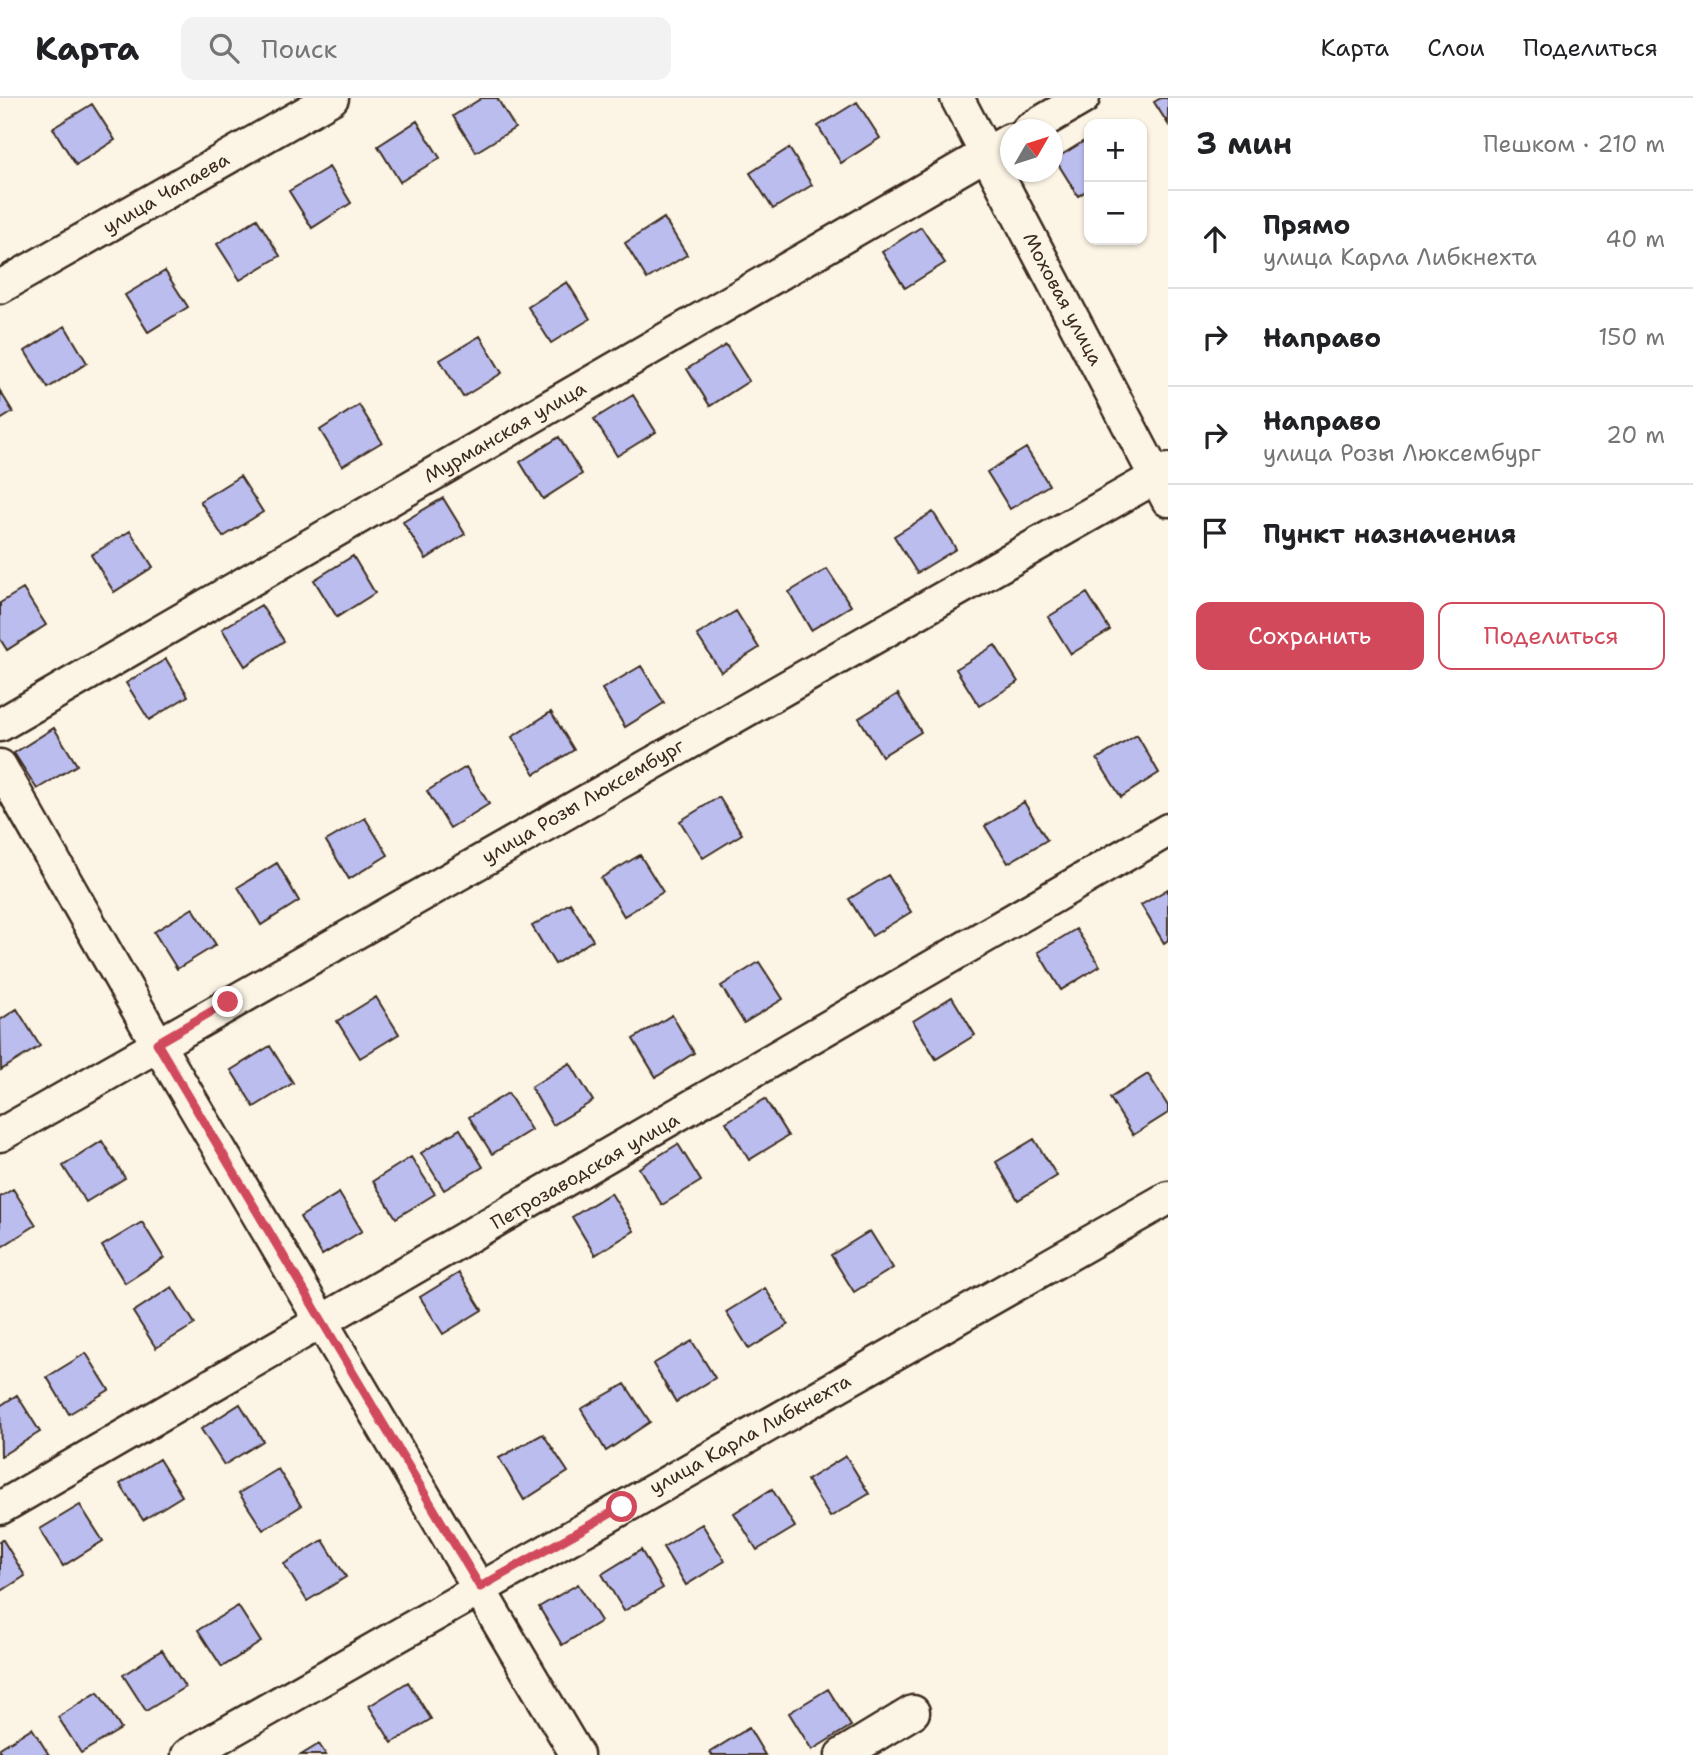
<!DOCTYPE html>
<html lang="ru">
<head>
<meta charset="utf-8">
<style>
	:root { --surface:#fff; --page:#f2f2f2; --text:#202124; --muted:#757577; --line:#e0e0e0; --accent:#d1495b }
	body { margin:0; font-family:"Shantell Sans",sans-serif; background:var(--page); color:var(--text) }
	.controls { position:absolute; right:21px; top:21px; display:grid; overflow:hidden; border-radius:14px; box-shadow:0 2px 5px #0004 }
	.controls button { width:63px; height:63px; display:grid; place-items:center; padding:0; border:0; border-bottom:2px solid var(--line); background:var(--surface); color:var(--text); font:35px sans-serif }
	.compass { position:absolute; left:1000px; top:21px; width:63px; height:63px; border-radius:50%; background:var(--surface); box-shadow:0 2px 5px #0004; rotate:51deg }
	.stop { position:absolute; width:21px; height:21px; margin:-16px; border:5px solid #d1495b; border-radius:50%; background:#fff }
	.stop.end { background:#d1495b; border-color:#fff; box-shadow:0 2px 7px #0008 }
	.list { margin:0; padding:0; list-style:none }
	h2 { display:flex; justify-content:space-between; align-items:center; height:91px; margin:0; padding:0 28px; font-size:30px }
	h2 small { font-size:23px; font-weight:400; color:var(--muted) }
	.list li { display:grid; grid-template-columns:46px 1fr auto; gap:21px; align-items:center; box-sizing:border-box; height:98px; padding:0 28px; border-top:2px solid var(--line) }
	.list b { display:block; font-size:26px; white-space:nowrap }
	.list p { margin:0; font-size:23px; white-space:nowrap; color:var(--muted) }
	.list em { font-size:23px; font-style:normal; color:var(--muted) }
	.actions { display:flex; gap:14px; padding:21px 28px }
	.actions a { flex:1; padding:16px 0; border:2px solid var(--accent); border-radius:14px; text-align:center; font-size:24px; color:var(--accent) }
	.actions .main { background:var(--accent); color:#fff }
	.icon { flex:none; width:38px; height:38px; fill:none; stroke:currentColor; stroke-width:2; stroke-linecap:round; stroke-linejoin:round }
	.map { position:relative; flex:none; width:1168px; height:1657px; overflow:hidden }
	header { display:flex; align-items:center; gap:42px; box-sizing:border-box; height:98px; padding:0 35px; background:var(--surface); border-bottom:2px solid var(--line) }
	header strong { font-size:33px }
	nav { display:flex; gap:38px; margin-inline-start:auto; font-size:24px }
	.search { width:490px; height:63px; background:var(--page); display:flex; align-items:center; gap:18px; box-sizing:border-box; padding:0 24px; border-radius:14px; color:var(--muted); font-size:26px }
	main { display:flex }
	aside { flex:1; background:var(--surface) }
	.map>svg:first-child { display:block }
	.building { fill:#bbbdef; stroke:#3b2a1e; stroke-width:2 }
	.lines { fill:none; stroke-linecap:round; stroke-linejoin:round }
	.minor-casing { stroke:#3b2a1e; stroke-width:37 }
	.minor { stroke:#fcf5e5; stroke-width:32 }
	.route { stroke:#d1495b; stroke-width:9 }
	.labels { text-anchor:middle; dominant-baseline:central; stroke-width:5; stroke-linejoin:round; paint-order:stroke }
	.street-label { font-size:19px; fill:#3b2a1e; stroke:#fcf5e5 }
</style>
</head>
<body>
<header>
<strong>Карта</strong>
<div class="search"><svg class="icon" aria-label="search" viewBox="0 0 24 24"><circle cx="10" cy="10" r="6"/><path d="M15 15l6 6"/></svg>Поиск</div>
<nav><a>Карта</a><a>Слои</a><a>Поделиться</a></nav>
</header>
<main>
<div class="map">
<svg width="1168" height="1657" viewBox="0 0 1168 1657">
	<rect width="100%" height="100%" fill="#fcf5e5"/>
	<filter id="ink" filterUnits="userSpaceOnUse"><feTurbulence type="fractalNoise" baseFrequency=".0143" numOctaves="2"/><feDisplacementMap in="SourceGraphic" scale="14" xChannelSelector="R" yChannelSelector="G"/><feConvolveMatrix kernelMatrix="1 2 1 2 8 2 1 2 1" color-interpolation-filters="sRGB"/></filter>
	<g filter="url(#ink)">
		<!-- building -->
		<path class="building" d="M482,0H497L515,30L476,54L453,18Z
			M1161,0H1168V26L1154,4Z
			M857,4L880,40L841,65L818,28Z
			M92,6L115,42L76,67L53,30Z
			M417,23L440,60L400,84L378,48Z
			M1089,40V91L1078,98L1055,61Z
			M789,50L812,87L773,111L750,75Z
			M329,69L351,105L312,130L289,93Z
			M664,120L687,157L647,181L625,145Z
			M257,121L280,158L240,182L217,146Z
			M921,129L945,165L905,190L882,154Z
			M165,173L188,209L148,234L125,197Z
			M567,184L590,221L551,245L528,209Z
			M65,228L87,265L48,290L25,253Z
			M480,238L502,275L463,299L440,262Z
			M726,247L749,283L710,308L687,271Z
			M0,293L13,314L0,322Z
			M633,297L656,334L617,358L594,321Z
			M359,307L382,344L342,368L320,332Z
			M559,339L582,376L543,401L520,364Z
			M1026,350L1049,387L1010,411L987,374Z
			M240,378L263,414L223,439L200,403Z
			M443,400L465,436L426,461L403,424Z
			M933,414L956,451L917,475L894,438Z
			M130,433L153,469L114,494L91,457Z
			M353,458L375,495L337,519L314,482Z
			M827,471L851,508L811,532L789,494Z
			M23,491L46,527L7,552L0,541V505Z
			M1087,495L1110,532L1071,556L1048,519Z
			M261,507L284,543L245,568L222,531Z
			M736,513L759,550L721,574L697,537Z
			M995,547L1018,584L979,608L956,571Z
			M166,561L188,598L149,622L126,585Z
			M641,568L664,605L625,629L602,591Z
			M898,596L921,634L882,658L859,620Z
			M551,614L574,652L535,676L512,639Z
			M54,630L77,667L37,691L14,655Z
			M1137,637L1159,675L1121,699L1097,661Z
			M466,669L489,706L450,730L427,693Z
			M719,699L742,736L703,760L680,723Z
			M1024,704L1047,742L1008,765L985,728Z
			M365,720L388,757L349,781L326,743Z
			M640,757L663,794L624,818L601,780Z
			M277,765L299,803L261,827L238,789Z
			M888,777L911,814L872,838L849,801Z
			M1168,791V842L1164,845L1141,807Z
			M570,805L593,842L555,866L532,828Z
			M193,810L216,847L177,871L154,834Z
			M1076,831L1100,868L1061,892L1038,854Z
			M759,864L783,901L744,925L721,888Z
			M376,899L399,936L360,960L337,923Z
			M952,899L975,937L936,961L913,923Z
			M17,911L40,948L1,972L0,922Z
			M672,917L694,955L656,979L633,941Z
			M270,948L293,985L254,1009L231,972Z
			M570,965L593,1003L553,1027L531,989Z
			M1148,976L1168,1008V1015L1133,1037L1110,1000Z
			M508,995L531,1032L492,1056L469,1019Z
			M765,1001L788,1038L749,1062L726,1024Z
			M460,1031L483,1069L444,1092L421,1055Z
			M1034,1041L1057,1078L1018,1102L996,1064Z
			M102,1043L125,1080L86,1104L63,1068Z
			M678,1046L701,1083L662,1107L639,1070Z
			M411,1059L435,1096L396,1120L373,1083Z
			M13,1091L36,1127L0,1150V1099Z
			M339,1095L362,1133L322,1157L300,1119Z
			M611,1095L634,1133L595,1157L572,1119Z
			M142,1124L164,1160L125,1185L102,1148Z
			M870,1133L893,1170L854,1194L831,1157Z
			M459,1175L482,1212L443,1236L420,1199Z
			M172,1189L195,1226L156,1250L133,1214Z
			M765,1190L788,1227L749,1251L726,1214Z
			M692,1243L715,1280L676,1304L653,1266Z
			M86,1255L109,1292L69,1316L47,1279Z
			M625,1286L650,1324L606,1353L581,1311Z
			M17,1297L40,1334L1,1358L0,1308Z
			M240,1306L263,1343L224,1367L201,1331Z
			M543,1336L568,1374L524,1402L499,1360Z
			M846,1358L869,1396L830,1419L807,1382Z
			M159,1361L182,1398L143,1422L120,1386Z
			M278,1371L301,1408L263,1432L239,1395Z
			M772,1391L795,1429L757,1452L734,1415Z
			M80,1407L103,1443L63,1468L40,1431Z
			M702,1426L725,1463L686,1487L663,1449Z
			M3,1442L25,1478L0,1494V1443Z
			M323,1442L346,1479L307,1503L284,1466Z
			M641,1452L663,1490L624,1513L602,1476Z
			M578,1486L601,1523L562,1547L539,1509Z
			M238,1508L261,1544L222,1569L198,1532Z
			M162,1552L185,1589L146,1613L123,1577Z
			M408,1584L431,1621L392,1645L369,1608Z
			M828,1591L851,1628L812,1652L789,1615Z
			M98,1594L121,1631L81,1655L58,1619Z
			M32,1630L49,1657H0V1650Z
			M749,1630L765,1657H712L710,1654Z
			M319,1646L326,1657H301Z"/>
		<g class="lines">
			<!-- minor casing -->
			<g class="minor-casing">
				<path id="minor" d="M957,0L1168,402
					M1028,32L1083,0
					M0,189L332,0
					M0,627L1010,42
					M0,668L157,945L577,1657
					M0,1037L1168,372
					M0,1410L1168,732
					M188,1657L1168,1100
					M842,1657L913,1614"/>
			</g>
			<!-- minor -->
			<use href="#minor" class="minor"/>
		</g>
	</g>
	<g class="lines" filter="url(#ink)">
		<!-- route -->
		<path class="route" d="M228,904L157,945L480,1489L622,1409"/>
	</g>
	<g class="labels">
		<!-- street labels -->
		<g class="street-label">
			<text transform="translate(166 95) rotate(-30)">улица Чапаева</text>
			<text transform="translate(1063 201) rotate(62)">Моховая улица</text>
			<text transform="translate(505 334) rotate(-30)">Мурманская улица</text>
			<text transform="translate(583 703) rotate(-30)">улица Розы Люксембург</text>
			<text transform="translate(585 1073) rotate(-30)">Петрозаводская улица</text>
			<text transform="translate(750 1336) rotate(-29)">улица Карла Либкнехта</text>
		</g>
	</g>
</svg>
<div class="controls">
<button>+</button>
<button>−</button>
</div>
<svg class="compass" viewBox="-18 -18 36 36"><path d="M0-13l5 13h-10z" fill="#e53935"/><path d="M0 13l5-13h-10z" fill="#757577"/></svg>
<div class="stop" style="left:622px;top:1409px"></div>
<div class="stop end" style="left:228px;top:904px"></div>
</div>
<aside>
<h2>3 мин<small>Пешком · 210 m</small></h2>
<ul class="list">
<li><svg class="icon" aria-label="ahead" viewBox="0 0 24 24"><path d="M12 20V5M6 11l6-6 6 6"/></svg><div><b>Прямо</b><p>улица Карла Либкнехта</p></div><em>40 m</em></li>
<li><svg class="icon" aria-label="right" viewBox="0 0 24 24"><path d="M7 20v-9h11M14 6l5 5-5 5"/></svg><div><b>Направо</b></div><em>150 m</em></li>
<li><svg class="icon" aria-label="right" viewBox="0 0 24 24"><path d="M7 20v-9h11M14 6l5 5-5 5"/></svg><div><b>Направо</b><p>улица Розы Люксембург</p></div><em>20 m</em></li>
<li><svg class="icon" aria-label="arrive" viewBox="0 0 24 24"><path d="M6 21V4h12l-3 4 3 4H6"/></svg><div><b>Пункт назначения</b></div></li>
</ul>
<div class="actions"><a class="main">Сохранить</a><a>Поделиться</a></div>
</aside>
</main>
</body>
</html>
